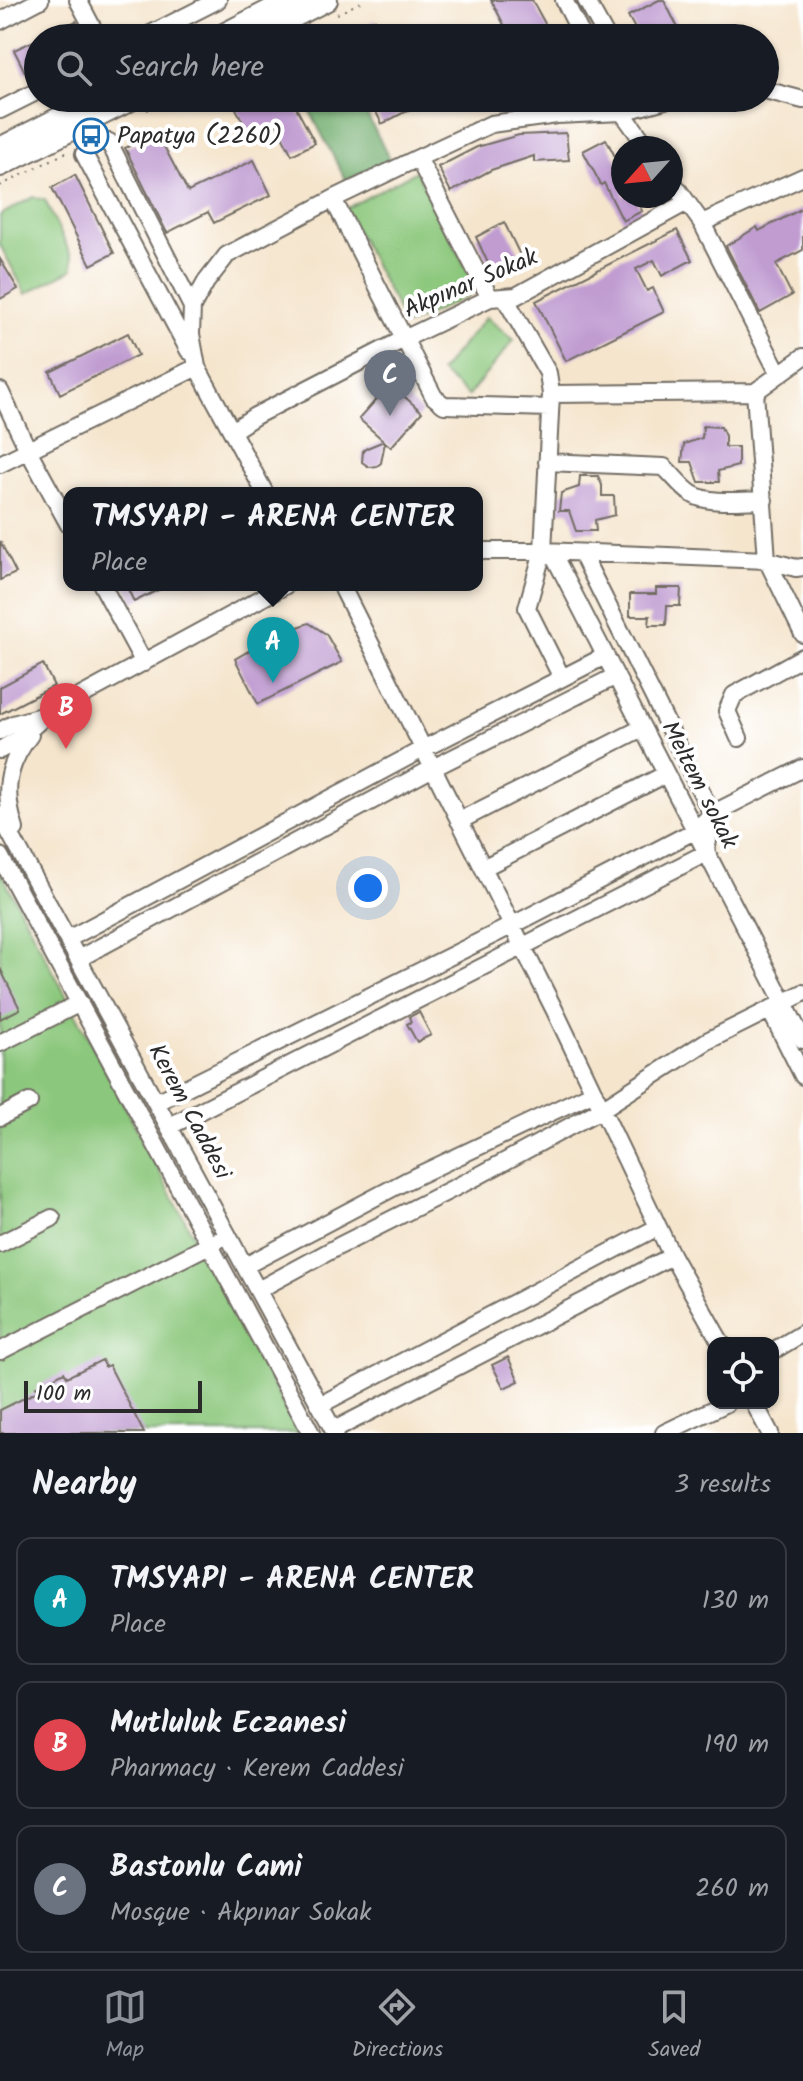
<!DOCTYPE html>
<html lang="en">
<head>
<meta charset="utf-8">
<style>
	:root { --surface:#171b24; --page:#242831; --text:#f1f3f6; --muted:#9ea1a6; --line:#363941; --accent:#8c9099 }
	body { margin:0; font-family:Kalam,sans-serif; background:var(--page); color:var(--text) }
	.controls { position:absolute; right:24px; bottom:24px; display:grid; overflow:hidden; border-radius:16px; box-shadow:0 2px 6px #0004 }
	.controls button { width:72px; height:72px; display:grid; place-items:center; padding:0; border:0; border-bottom:2px solid var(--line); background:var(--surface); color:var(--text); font:40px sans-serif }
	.compass { position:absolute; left:611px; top:136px; width:72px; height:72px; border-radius:50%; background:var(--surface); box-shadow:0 2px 6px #0004; rotate:243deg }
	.scale { position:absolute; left:24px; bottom:20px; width:178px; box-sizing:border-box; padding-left:8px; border:4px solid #2b2b2b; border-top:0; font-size:22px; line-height:28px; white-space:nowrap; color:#2b2b2b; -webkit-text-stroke:6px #fff; paint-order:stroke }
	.you { position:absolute; left:368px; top:888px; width:28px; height:28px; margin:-20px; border:6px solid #fff; border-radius:50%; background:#1a73e8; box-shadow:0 0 0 12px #1a73e833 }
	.badge { display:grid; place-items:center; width:52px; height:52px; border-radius:50%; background:var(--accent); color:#fff; font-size:26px; font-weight:700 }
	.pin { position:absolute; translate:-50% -66px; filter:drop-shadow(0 2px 4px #0008) }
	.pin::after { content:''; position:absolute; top:42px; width:28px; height:24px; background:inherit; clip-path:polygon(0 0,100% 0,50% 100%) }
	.popup { position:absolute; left:63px; top:487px; width:420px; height:104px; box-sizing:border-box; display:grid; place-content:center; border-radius:16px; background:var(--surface); filter:drop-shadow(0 2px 6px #0005); font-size:26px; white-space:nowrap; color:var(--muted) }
	.popup b { font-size:30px; color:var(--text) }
	.popup::after { content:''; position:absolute; left:50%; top:100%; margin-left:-16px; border:16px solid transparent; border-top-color:var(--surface) }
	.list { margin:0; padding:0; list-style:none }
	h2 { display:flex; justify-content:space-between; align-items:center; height:104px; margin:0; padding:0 32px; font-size:34px }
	h2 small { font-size:26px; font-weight:400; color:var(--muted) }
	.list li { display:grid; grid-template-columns:52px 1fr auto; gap:24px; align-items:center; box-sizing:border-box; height:128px; margin:0 16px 16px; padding:0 16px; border:2px solid var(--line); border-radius:16px }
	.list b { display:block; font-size:30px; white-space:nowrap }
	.list p { margin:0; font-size:26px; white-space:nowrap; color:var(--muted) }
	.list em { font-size:26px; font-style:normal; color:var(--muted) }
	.icon { flex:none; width:44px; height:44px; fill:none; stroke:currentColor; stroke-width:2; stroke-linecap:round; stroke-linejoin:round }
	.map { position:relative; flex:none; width:803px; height:1433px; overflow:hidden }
	.search { position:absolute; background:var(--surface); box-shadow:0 2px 6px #0004; left:24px; right:24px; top:24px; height:88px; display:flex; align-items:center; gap:20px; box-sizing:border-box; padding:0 28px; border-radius:44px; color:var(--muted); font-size:30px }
	.sheet { height:536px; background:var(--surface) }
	nav { display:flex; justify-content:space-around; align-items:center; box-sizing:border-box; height:112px; border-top:2px solid var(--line); background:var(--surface); font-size:22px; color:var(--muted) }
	nav a { display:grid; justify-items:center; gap:4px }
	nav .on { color:var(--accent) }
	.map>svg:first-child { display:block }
	.green { fill:#8bc77c; stroke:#5b7954; stroke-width:2 }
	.forest { fill:#70ac6c; stroke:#4e6c4c; stroke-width:2 }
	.building { fill:#c09cd1 }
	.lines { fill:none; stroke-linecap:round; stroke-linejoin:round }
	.minor-casing { stroke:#726c64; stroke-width:20 }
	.major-casing { stroke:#726c64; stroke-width:24 }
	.path { stroke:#726c64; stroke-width:2; stroke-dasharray:2 6; stroke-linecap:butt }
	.minor { stroke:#fff; stroke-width:16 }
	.major { stroke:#fff; stroke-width:20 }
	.labels { text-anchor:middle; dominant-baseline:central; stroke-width:8; stroke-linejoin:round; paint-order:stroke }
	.poi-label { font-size:24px; fill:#2b2b2b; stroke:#fff; text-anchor:start }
	.street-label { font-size:24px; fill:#2b2b2b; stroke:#fff }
</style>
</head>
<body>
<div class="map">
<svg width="803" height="1433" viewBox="0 0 803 1433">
	<rect width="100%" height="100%" fill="#fff"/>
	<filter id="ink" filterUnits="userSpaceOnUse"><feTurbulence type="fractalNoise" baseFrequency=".0125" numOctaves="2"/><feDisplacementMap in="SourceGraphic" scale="16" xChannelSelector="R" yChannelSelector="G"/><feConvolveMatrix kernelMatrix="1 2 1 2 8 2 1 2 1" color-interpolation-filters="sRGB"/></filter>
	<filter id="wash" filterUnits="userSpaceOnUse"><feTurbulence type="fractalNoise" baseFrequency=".006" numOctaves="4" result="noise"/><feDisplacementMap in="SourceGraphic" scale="32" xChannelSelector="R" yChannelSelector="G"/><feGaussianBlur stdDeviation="1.8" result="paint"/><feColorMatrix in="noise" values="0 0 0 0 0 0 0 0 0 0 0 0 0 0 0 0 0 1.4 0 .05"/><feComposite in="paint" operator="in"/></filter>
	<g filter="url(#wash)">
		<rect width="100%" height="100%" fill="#f5e5cd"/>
		<!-- green -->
		<path class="green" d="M416,171L478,291L406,326L345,209Z
			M33,197L45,200L72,257L73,269L26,294L0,245V215Z
			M486,317L514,340L468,396L440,372Z
			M0,871L298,1433H0Z"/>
		<!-- forest -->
		<path class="forest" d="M303,98H358L390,159L346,181Z"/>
		<g id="blocks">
			<!-- building -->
			<path class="building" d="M491,0H532L553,38H511Z
				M659,0H664L683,38H640L628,16Z
				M375,20L384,38H343Z
				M76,21L85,38H40Z
				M38,39V66L25,72L14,50Z
				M242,98H291L315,143L292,155L276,124L251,137L233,103Z
				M369,98H414L418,105L382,124Z
				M157,133L188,192L254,160L271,195L214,223L208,212L167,233L125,148Z
				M566,133L569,160L534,162V156L491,170L451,192L438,167L477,147L519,135Z
				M606,139L623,172V196H635L642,211L623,221L604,183L601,185L583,151Z
				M75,175L114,253L91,265L52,188Z
				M803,208V250L776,264L792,295L760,313L726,246L757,227L759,231Z
				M504,222L521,257L492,272L476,237Z
				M677,230L692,260L662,276L654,260L636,269L647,291L653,288L664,312L566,361L536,301Z
				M0,259L18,289L0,299Z
				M128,333L138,355L60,394L50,372Z
				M390,384L422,412L391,447L385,442L381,463L377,466L369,467L362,462L363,451L367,448L384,441L359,419Z
				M703,426L721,427L725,436V447H738V466L718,471L719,482H699L692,462H682L684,444L702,438Z
				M580,476H598L602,485V496H614L615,515L595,520L596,531H576L569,511H559L561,493L579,487Z
				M0,541L16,573L0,580Z
				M126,585H168L134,602Z
				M656,588H681L680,606H667L666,625H649L650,616H630V594H656Z
				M309,623L326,634L342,662L258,704L235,659L276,635Z
				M43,664L54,686L0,714V687Z
				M0,968L20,1009L0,1019Z
				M419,1012L431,1035L417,1042L407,1024L411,1022L409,1017Z
				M508,1357L519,1381L504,1388L492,1365Z
				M102,1360L105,1367L109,1365L144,1433H0V1410L38,1391L36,1387L64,1372L67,1377Z"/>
		</g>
	</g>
	<g filter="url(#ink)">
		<use href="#blocks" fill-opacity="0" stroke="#726c64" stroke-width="2"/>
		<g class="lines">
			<!-- minor casing -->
			<g class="minor-casing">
				<path id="minor" d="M78,0L98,38
					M564,0L583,38
					M586,0L607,38
					M0,21L40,0
					M143,38L218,0
					M765,90L803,100
					M614,98L622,112L648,148
					M0,110L38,91
					M418,158L491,124L557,115L622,112L672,98
					M671,180L702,223L779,374
					M333,199L434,397L444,405L550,408
					M702,223L803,177
					M505,298L548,373L551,394
					M189,351L84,154L95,142H109L192,307
					M197,367L191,334L192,307L206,282L227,255L333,199L418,158L490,298
					M0,391L28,450L69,525
					M755,392L803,357
					M232,431L255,416L404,339L490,298L516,296L687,202
					M547,462L664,467C673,475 682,488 692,494C709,505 744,500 764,500
					M0,464L197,367L265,493
					M477,551H543L767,560L796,568L803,567
					M552,552L803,1040
					M102,585L144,663
					M341,585L555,1011L672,1256L721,1343
					M562,678L527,608L543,551L551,394L755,392L767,560L803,634
					M0,731L13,724L41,716
					M739,738L727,711L734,695L803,657
					M0,750L19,739L46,715L286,585
					M0,815L335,1433
					M459,821L642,728
					M15,829C3,792 6,766 30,735
					M0,856L311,1433
					M483,868L666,774
					M68,939L423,749L605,656
					M78,959L433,768L616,676
					M770,1010L803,1076
					M0,1043L80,1003
					M157,1102L511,926L696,830L712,814L582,554
					M0,1117L29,1102
					M170,1126L706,853L712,814L803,768
					M0,1244L52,1218
					M245,1266L406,1181L594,1092
					M258,1290L339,1246L478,1176L602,1109L707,1041L803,993
					M0,1351L217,1241
					M773,1351L803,1333
					M754,1403L770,1433
					M320,1405L658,1227
					M334,1430L672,1256
					M664,1433L727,1403"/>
			</g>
			<!-- major casing -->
			<g class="major-casing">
				<path id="major" d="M216,38L290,0
					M253,38L327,0
					M0,148L98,98
					M0,166L135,98"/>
			</g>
			<!-- path -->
			<path class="path" d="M337,14L365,0
				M189,38L201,32
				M147,110L171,98
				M0,186L67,152"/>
			<!-- minor -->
			<use href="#minor" class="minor"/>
			<!-- major -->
			<use href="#major" class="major"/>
		</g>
	</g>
	<!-- icons -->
	<defs>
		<g id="bus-ring" transform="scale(1.8)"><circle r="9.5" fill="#fff" stroke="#1f6fb2" stroke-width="1.5"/><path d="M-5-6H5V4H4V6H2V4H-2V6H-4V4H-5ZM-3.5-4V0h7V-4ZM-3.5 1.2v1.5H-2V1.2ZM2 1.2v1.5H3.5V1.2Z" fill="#1f6fb2"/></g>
	</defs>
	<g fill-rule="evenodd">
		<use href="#bus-ring" x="91" y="136"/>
	</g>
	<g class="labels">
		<!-- poi labels -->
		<g class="poi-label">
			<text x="117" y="136">Papatya (2260)</text>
		</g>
		<!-- street labels -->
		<g class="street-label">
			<text transform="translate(471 284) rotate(-23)">Akpınar Sokak</text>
			<text transform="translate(699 785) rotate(63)">Meltem sokak</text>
			<text transform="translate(189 1112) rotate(62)">Kerem Caddesi</text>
		</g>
	</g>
</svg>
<div class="controls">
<button><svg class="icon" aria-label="locate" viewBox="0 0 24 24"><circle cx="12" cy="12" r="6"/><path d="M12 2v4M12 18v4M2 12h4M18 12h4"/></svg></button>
</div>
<svg class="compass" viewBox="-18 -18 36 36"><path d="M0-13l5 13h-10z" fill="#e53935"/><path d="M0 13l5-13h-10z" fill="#9ea1a6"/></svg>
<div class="scale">100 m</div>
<div class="you"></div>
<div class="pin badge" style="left:273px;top:683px;background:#0f9aa8">A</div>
<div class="popup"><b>TMSYAPI - ARENA CENTER</b>Place</div>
<div class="pin badge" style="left:66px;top:749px;background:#e0444e">B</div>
<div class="pin badge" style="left:390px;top:416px;background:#6b7280">C</div>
<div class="search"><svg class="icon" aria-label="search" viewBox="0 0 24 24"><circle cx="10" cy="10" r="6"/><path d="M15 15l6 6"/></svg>Search here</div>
</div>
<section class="sheet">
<h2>Nearby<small>3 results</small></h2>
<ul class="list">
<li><span class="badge" style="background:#0f9aa8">A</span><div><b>TMSYAPI - ARENA CENTER</b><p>Place</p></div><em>130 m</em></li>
<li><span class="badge" style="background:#e0444e">B</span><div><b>Mutluluk Eczanesi</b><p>Pharmacy · Kerem Caddesi</p></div><em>190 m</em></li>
<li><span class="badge" style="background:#6b7280">C</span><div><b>Bastonlu Cami</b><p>Mosque · Akpınar Sokak</p></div><em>260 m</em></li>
</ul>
</section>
<nav>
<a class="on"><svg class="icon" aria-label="map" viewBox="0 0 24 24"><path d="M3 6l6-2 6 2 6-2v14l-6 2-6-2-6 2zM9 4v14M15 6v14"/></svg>Map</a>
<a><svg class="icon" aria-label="directions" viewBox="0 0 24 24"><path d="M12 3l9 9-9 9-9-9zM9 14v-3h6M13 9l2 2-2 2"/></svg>Directions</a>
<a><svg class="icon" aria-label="saved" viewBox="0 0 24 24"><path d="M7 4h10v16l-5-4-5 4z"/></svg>Saved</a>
</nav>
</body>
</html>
